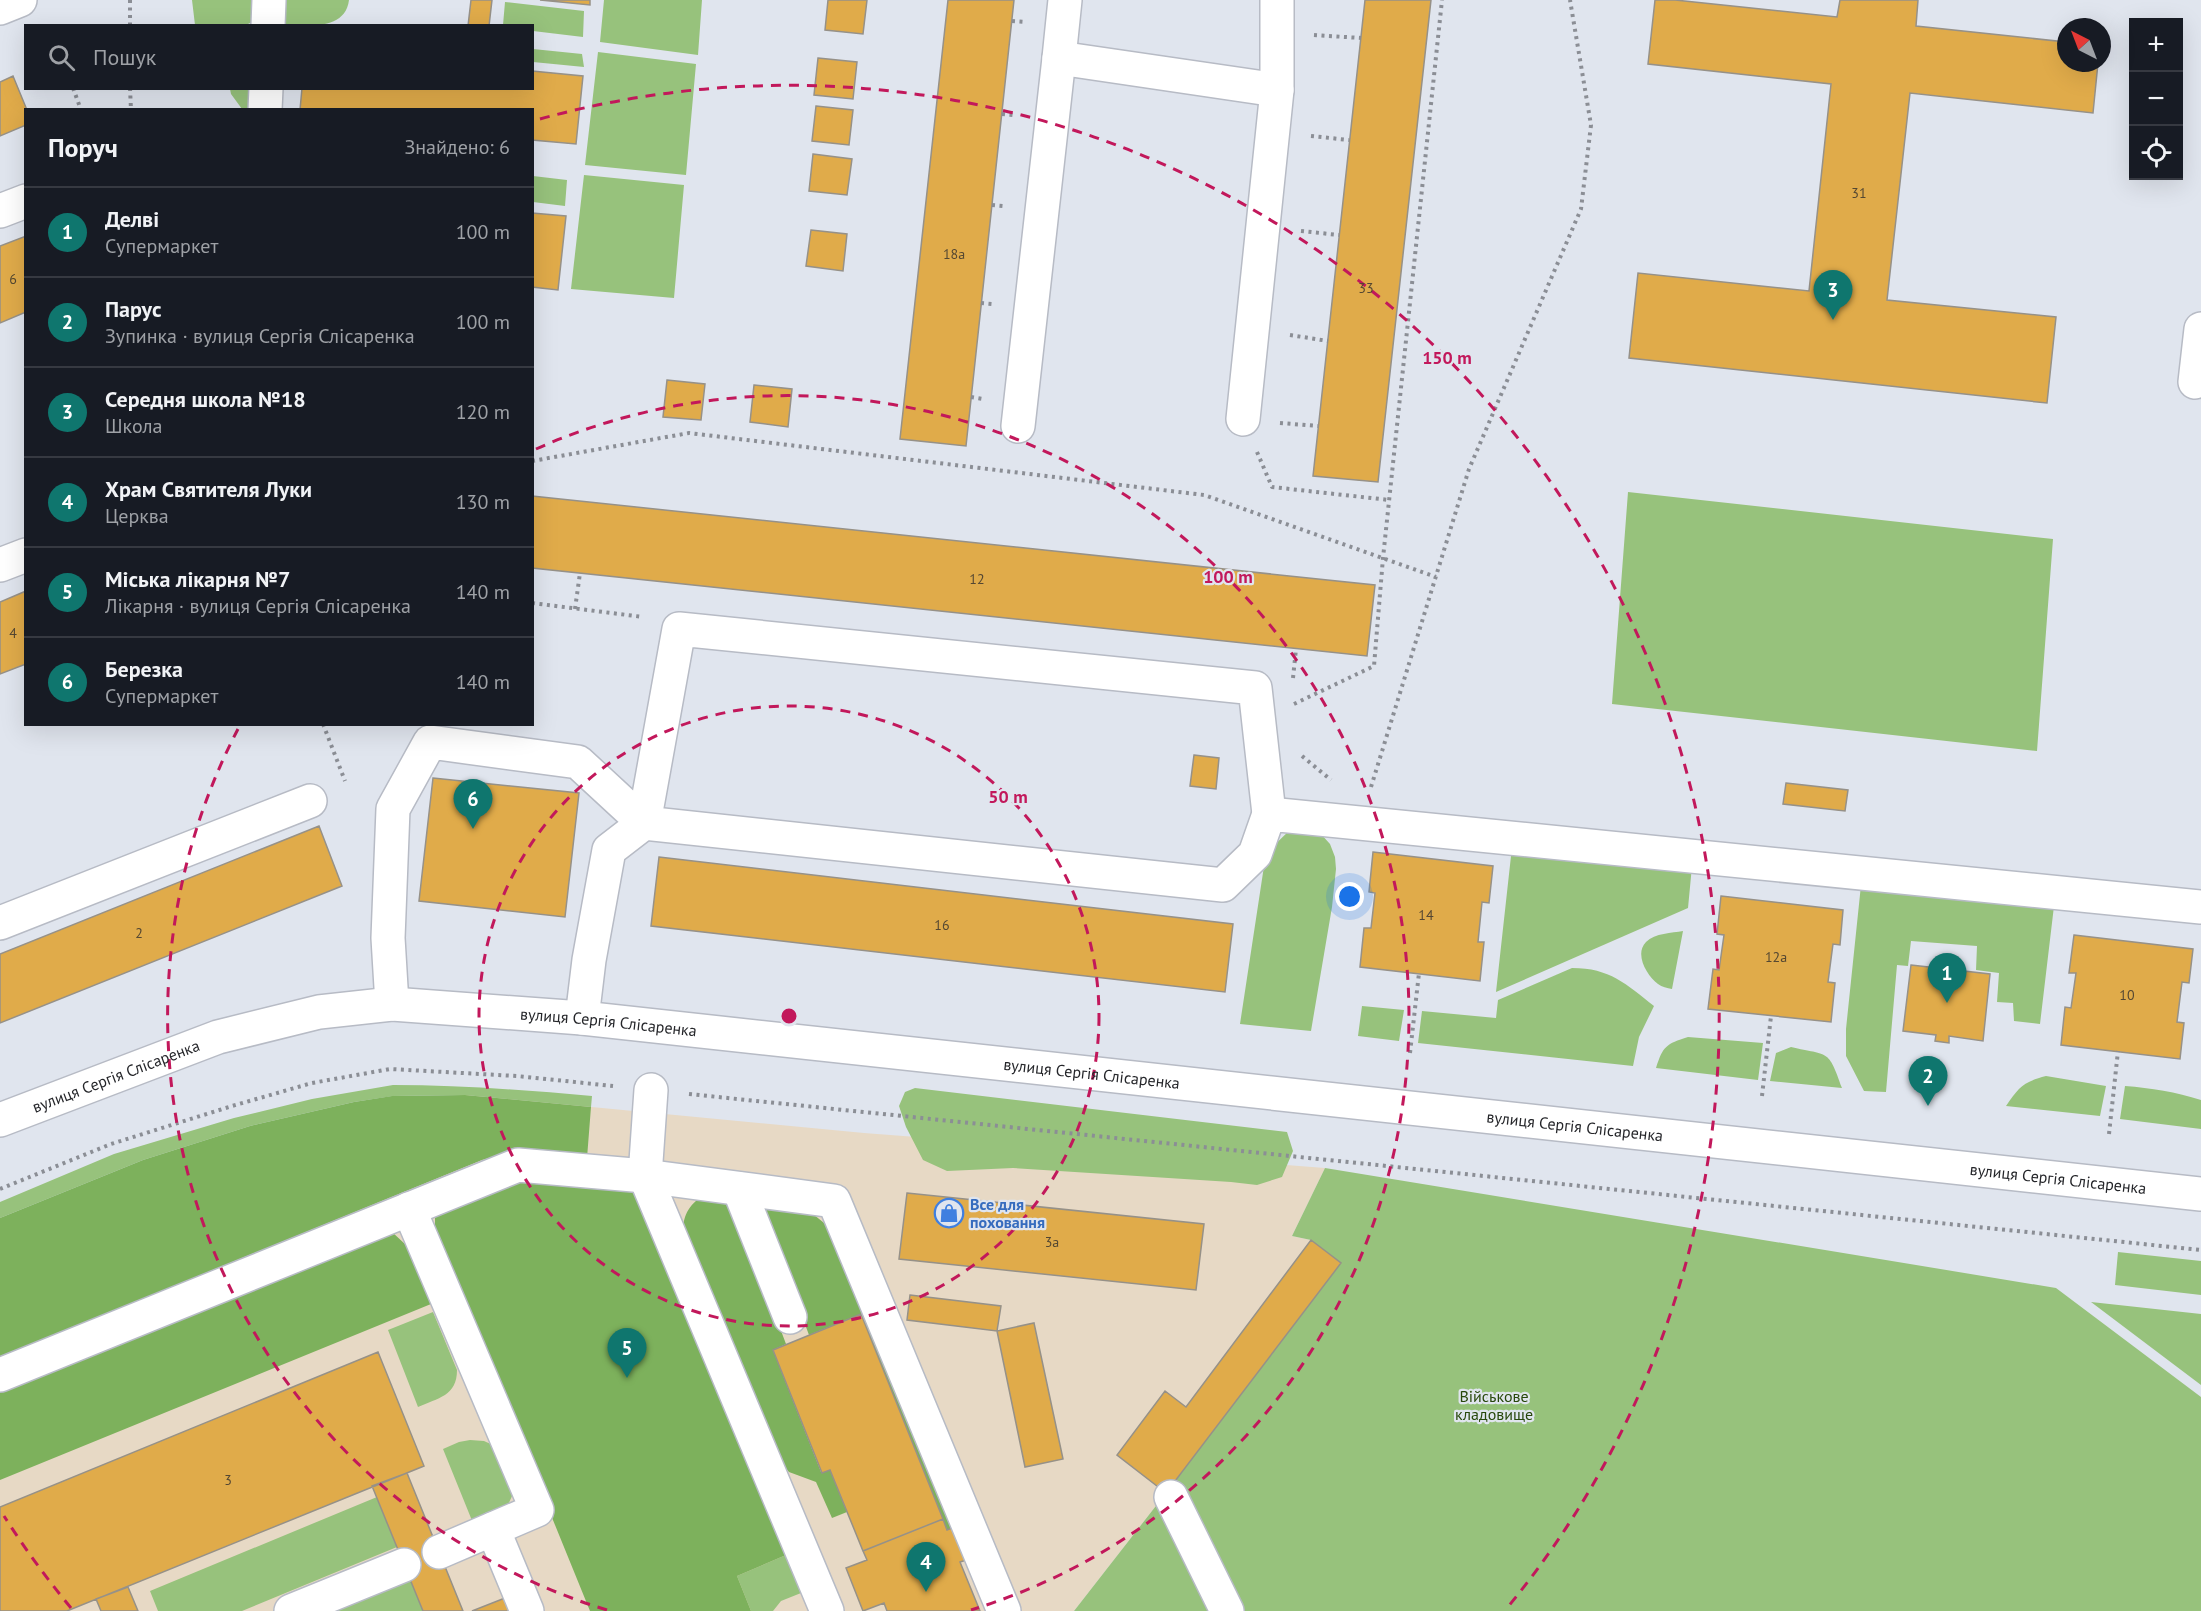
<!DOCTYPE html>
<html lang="uk">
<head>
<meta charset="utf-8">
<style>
	:root { --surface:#171b24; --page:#20242c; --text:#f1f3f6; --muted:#9ea1a6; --line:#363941; --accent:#0f766e }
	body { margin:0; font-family:"PT Sans",sans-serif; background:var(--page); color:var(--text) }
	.controls { position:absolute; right:18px; top:18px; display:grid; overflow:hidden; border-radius:0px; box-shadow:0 6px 24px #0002 }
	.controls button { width:54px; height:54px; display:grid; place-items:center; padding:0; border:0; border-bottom:2px solid var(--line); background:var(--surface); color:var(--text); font:30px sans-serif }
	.compass { position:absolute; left:2057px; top:18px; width:54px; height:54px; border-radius:50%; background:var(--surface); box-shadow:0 6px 24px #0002; rotate:318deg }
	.you { position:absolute; left:1350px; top:897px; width:21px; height:21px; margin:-15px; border:4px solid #fff; border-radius:50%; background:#1a73e8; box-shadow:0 0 0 9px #1a73e833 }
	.badge { display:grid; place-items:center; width:39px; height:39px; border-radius:50%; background:var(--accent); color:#fff; font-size:20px; font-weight:700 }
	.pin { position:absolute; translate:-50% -50px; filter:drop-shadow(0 2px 3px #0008) }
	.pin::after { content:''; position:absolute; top:32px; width:21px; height:18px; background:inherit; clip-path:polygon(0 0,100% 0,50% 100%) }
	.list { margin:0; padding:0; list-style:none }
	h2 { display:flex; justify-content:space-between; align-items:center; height:78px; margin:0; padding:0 24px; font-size:26px }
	h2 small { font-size:20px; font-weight:400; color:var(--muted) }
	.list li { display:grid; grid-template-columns:39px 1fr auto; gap:18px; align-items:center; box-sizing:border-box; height:90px; padding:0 24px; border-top:2px solid var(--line) }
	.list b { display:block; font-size:22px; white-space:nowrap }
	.list p { margin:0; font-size:20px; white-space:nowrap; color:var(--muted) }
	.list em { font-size:20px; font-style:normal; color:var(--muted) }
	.icon { flex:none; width:33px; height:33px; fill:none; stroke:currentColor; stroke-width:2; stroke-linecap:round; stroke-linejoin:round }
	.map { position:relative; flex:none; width:2201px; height:1611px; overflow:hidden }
	.search { position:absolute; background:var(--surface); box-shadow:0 6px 24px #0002; left:24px; top:24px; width:510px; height:66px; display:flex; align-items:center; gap:15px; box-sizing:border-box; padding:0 21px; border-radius:0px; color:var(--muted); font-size:22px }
	.panel { position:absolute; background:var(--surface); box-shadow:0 6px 24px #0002; left:24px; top:108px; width:510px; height:618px; border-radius:0px }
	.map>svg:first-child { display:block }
	.medical { fill:#e7d9c5 }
	.green { fill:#97c27c }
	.forest { fill:#7db15c }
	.building { fill:#e0ab4a; stroke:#969188; stroke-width:1.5 }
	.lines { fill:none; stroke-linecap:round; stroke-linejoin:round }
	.minor-casing { stroke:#b7bbc5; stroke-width:36 }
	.path { stroke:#8b8e95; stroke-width:4; stroke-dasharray:3 4.5; stroke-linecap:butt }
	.minor { stroke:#fff; stroke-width:33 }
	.ring { fill:none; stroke:#c2185b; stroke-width:3; stroke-dasharray:10 8 }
	.labels { text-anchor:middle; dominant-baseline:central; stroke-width:4.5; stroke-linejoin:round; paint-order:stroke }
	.number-label { font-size:14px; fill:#544732 }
	.street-label { font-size:16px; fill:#25262a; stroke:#e0e5ee }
	.shop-label { font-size:16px; font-weight:bold; fill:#366cbe; stroke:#e0e5ee; text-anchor:start }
	.park-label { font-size:16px; fill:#27480b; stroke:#e0e5ee }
	.centre { fill:#c2185b; stroke:#e0e5ee; stroke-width:3 }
	.ring-label { font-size:18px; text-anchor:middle; font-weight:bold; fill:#c2185b; stroke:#e0e5ee; stroke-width:4.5; stroke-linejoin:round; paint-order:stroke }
</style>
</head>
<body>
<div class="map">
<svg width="2201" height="1611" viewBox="0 0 2201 1611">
	<rect width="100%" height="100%" fill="#e0e5ee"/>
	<!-- medical -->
	<path class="medical" d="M465,1095L864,1133L1325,1168L1292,1236L1311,1240L1341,1263L1166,1493L1074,1611H0V1218Z"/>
	<!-- green -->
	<path class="green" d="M192,0H258L256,20L246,25H195Z
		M277,0H349C345,33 301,25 277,25Z
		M604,0H702L698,55L600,42Z
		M505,2L584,11L583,37L533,31L532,26L503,25Z
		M533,49L582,54L584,67L533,62Z
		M598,52L696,64L686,175L585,165Z
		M230,89H254L253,109H242L231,94Z
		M584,175L684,185L674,298L571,289Z
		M533,176L567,180L565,206L533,202Z
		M1628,492L2053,539L2037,751L1612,704Z
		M1291,829L1320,833L1330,844L1335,857L1336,869L1332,907L1311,1031L1240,1024L1266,853Z
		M1512,847L1692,866L1688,908L1496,992Z
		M1861,885L2054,906L2040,1024L2014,1021L2013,1003L1997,1002L1999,973L1976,970L1977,946L1911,941L1908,966L1897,965L1886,1092L1864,1091L1846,1056V1029Z
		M1683,931L1672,989C1667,988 1662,987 1658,984C1647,976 1634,954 1646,942C1655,933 1672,933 1683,931Z
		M1572,968C1610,968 1626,984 1654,1006L1639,1037L1633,1066L1418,1043L1422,1011L1496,1018L1498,1000Z
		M1362,1006L1404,1010L1399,1041L1358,1036Z
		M1688,1037L1763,1043L1758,1080L1656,1068C1663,1046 1666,1044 1688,1037Z
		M1791,1047C1829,1056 1828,1048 1842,1088L1770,1081L1776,1053Z
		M2046,1076L2106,1086L2100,1116L2006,1106C2019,1087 2023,1082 2046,1076Z
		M393,1085C459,1085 525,1090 592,1096L591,1107L465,1095L393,1096L354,1102L250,1126L143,1160L0,1218V1202L114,1154L234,1118L312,1099Z
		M2125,1086C2151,1088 2176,1092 2201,1100V1129L2120,1119Z
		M915,1088L1287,1132L1293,1151L1282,1177L1257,1185L1231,1182L1013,1168L947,1171L923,1160L906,1127L899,1106L905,1092Z
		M1325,1168L2056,1288L2201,1397V1611H1074L1166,1493L1341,1263L1311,1240L1292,1236Z
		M2118,1252L2201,1261V1295L2115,1285Z
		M2091,1302L2201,1314V1385Z
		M433,1312L457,1370C457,1396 438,1398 418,1407L388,1330Z
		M470,1440L484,1441L495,1446L513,1494L506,1509L475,1528L443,1449L459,1442Z
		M377,1497L397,1547L242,1611H158L150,1591Z
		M786,1555L801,1593L781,1601L773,1611H751L737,1576Z
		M409,1577L423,1611H325Z"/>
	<!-- forest -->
	<path class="forest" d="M465,1095L591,1107L587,1158L503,1154L482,1160L0,1357V1218L143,1160L250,1126L354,1102L392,1096Z
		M511,1177L633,1189L786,1555L737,1576L751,1611H590L435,1230V1215Z
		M706,1194L730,1195L786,1344L773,1350L821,1472L830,1470L847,1512L832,1518L816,1482L789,1472L779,1461L683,1232C683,1214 690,1203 706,1194Z
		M758,1197L803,1206L834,1231L960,1525L947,1530L861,1314L809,1335Z
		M392,1232L406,1245L431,1304L0,1480V1384Z"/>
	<!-- building -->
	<path class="building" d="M471,0H492L489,26H468Z
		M540,0H590V5Z
		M828,0H867L863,34L825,30Z
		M948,0H1014L966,446L900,439Z
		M1365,0H1431L1378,482L1313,476Z
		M1655,0H1675L1837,17L1840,0H1918L1916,26L2066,42V63H2098L2093,113L1910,93L1887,300L2056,317L2047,403L1629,358L1638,273L1809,291L1831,84L1648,64Z
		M818,58L857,62L853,99L814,95Z
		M532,71L583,76L576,144L532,140V110H300L302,88H532Z
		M13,76L27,110L26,125L0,136V82Z
		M816,106L853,110L849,145L812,141Z
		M813,154L852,159L847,195L809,191Z
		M532,213L566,216L558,290L532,287Z
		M811,230L847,234L843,271L806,266Z
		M26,236V312L0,323V246Z
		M667,380L705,384L701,420L663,417Z
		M754,385L792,389L788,427L750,422Z
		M532,496L1375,585L1367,656L532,568Z
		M26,591V664L0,674V602Z
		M1194,755L1219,758L1216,789L1190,786Z
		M433,778L579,793L565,917L419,901Z
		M1786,783L1848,790L1845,811L1783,804Z
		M319,826L342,886L0,1023V954Z
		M1373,852L1493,866L1489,903L1482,902L1478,942H1484L1480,981L1360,967L1364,928H1371L1375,893L1369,892Z
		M659,857L1233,924L1225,992L651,926Z
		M1721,896L1843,910L1840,945L1833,944L1828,982L1835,983L1831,1022L1708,1009L1713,969L1719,970L1724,935L1717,934Z
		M2074,935L2193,949L2189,983L2182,982L2177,1022L2184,1023L2180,1059L2061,1045L2065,1007L2071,1008L2076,973H2069Z
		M1911,965L1990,974L1983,1041L1949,1036V1043L1935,1041L1936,1035L1903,1031Z
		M907,1193L1204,1224L1196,1290L899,1259Z
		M1311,1240L1341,1263L1166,1493L1117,1455L1165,1391L1186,1407Z
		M910,1295L1001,1306L997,1331L907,1320Z
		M861,1314L943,1519L863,1551L830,1470L822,1473L773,1350Z
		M1034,1323L1063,1459L1025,1467L997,1331Z
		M378,1352L424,1466L67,1611H0V1507Z
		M407,1473L463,1611H423L372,1486Z
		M943,1519L947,1530L960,1525L973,1558L960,1562L980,1611H887L884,1603L863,1611L846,1568L867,1560L863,1551Z
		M128,1587L138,1611H101L96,1599Z
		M505,1598L511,1611H472Z"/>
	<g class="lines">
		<!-- minor casing -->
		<g class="minor-casing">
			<g id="minor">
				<path d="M0,8L20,0"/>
				<path d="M268,26L269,0"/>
				<path d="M1059,58L1065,0"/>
				<path d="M265,110L266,88"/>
				<path d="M0,211L26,201"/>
				<path d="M2195,382L2201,329"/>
				<path d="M1243,419L1277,90V0"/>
				<path d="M1018,426L1059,58L1277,90"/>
				<path d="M0,565L26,555"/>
				<path d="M0,923L310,801"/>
				<path d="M392,1004L388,938L393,809L430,742L578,762L644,823L1223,885L1255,854L1269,814L2201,907"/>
				<path d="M582,1018L589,960L609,850L644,823L679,629L1255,688L1269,814"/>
				<path d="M651,1090L645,1176L827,1611"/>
				<path id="s1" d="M0,1120L218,1037L319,1012L392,1004L582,1018L2201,1194"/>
				<path d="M739,1189L790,1317"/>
				<path d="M409,1209L537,1510L439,1552"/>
				<path d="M0,1375L518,1165L645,1176L834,1201L1004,1611"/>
				<path d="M1171,1497L1227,1611"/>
				<path d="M493,1529L527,1611"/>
				<path d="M291,1611L404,1565"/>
			</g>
		</g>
		<!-- path -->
		<path class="path" d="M130,0V26
			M1012,21L1026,22
			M1314,35L1361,38
			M73,88L81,110
			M130,88L131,110
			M1002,114L1013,115
			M1311,136L1349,140
			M992,205L1003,206
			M1301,231L1339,235
			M981,303L992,304
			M1290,335L1328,341
			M971,397L983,399
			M1280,423L1318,426
			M1257,452L1272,487L1389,500
			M532,461L689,433L1204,495L1436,577
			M532,603L643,617
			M575,609L580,573
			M1293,678L1296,649
			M1294,704L1374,666L1383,558L1442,0
			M323,724L345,781
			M1302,756L1331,780
			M1371,787L1469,469L1581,209L1591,125L1570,0
			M1410,1053L1419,973
			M689,1094L2201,1250
			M1762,1096L1771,1016
			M2109,1134L2118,1051
			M0,1189L111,1144L232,1106L312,1083L390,1069L517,1076L613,1086"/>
		<!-- minor -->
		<use href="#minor" class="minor"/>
	</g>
	<!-- distance rings -->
	<g class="ring">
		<circle cx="789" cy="1016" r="310"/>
		<path d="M607 1610A621 621 0 0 1 238 729M536 449A621 621 0 1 1 971 1610"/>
		<path d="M71 1608A931 931 0 0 1 4 1516M540 119A931 931 0 0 1 1507 1608"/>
	</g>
	<!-- icons -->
	<defs>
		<g id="shop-ring" transform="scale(1.5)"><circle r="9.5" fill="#e0e5ee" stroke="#3f7fe0" stroke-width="1.5"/><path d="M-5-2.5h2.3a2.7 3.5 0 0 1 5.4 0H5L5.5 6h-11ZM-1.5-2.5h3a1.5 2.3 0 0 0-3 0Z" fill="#3f7fe0"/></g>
	</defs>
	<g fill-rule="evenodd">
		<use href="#shop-ring" x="949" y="1213"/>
	</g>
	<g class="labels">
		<!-- number labels -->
		<g class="number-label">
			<text x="1859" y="193">31</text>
			<text x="954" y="254">18а</text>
			<text x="13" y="279">6</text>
			<text x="1366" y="288">33</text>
			<text x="977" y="579">12</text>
			<text x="13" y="633">4</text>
			<text x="1426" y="915">14</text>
			<text x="942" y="925">16</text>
			<text x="139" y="933">2</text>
			<text x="1776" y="957">12а</text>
			<text x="2127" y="995">10</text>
			<text x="1052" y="1242">3а</text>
			<text x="228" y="1480">3</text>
		</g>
		<!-- street labels -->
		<g class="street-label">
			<text stroke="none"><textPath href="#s1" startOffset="628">вулиця Сергія Слісаренка</textPath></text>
			<text stroke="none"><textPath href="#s1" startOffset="1114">вулиця Сергія Слісаренка</textPath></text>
			<text stroke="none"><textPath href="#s1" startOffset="124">вулиця Сергія Слісаренка</textPath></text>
			<text stroke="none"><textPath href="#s1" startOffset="1600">вулиця Сергія Слісаренка</textPath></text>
			<text stroke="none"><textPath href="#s1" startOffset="2086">вулиця Сергія Слісаренка</textPath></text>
		</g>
		<!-- shop labels -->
		<g class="shop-label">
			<text x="970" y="1204">Все для<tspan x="970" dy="18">поховання</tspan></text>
		</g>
		<!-- park labels -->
		<g class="park-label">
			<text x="1494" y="1396">Військове<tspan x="1494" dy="18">кладовище</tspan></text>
		</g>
	</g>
	<circle cx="789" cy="1016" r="9" class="centre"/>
	<g class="ring-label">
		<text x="1447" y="364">150 m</text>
		<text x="1228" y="583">100 m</text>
		<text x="1008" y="803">50 m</text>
	</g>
</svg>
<div class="controls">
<button>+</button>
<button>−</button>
<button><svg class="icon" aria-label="locate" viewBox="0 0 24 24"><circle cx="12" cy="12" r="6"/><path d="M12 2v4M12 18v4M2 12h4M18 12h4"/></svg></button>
</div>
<svg class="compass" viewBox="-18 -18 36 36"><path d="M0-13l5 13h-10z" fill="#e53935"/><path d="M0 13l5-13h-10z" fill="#9ea1a6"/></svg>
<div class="you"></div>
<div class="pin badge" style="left:1947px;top:1003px">1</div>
<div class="pin badge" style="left:1928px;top:1106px">2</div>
<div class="pin badge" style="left:1833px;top:320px">3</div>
<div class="pin badge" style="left:926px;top:1592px">4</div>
<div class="pin badge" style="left:627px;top:1378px">5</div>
<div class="pin badge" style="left:473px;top:829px">6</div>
<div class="search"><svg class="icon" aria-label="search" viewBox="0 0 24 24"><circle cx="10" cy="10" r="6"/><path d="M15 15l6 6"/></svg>Пошук</div>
<section class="panel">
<h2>Поруч<small>Знайдено: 6</small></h2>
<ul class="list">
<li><span class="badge">1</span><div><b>Делві</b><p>Супермаркет</p></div><em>100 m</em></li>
<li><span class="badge">2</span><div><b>Парус</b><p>Зупинка · вулиця Сергія Слісаренка</p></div><em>100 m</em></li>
<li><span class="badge">3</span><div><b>Середня школа №18</b><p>Школа</p></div><em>120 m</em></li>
<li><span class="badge">4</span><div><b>Храм Святителя Луки</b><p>Церква</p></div><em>130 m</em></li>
<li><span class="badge">5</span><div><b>Міська лікарня №7</b><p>Лікарня · вулиця Сергія Слісаренка</p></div><em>140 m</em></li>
<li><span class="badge">6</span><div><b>Березка</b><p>Супермаркет</p></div><em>140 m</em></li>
</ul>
</section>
</div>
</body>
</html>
